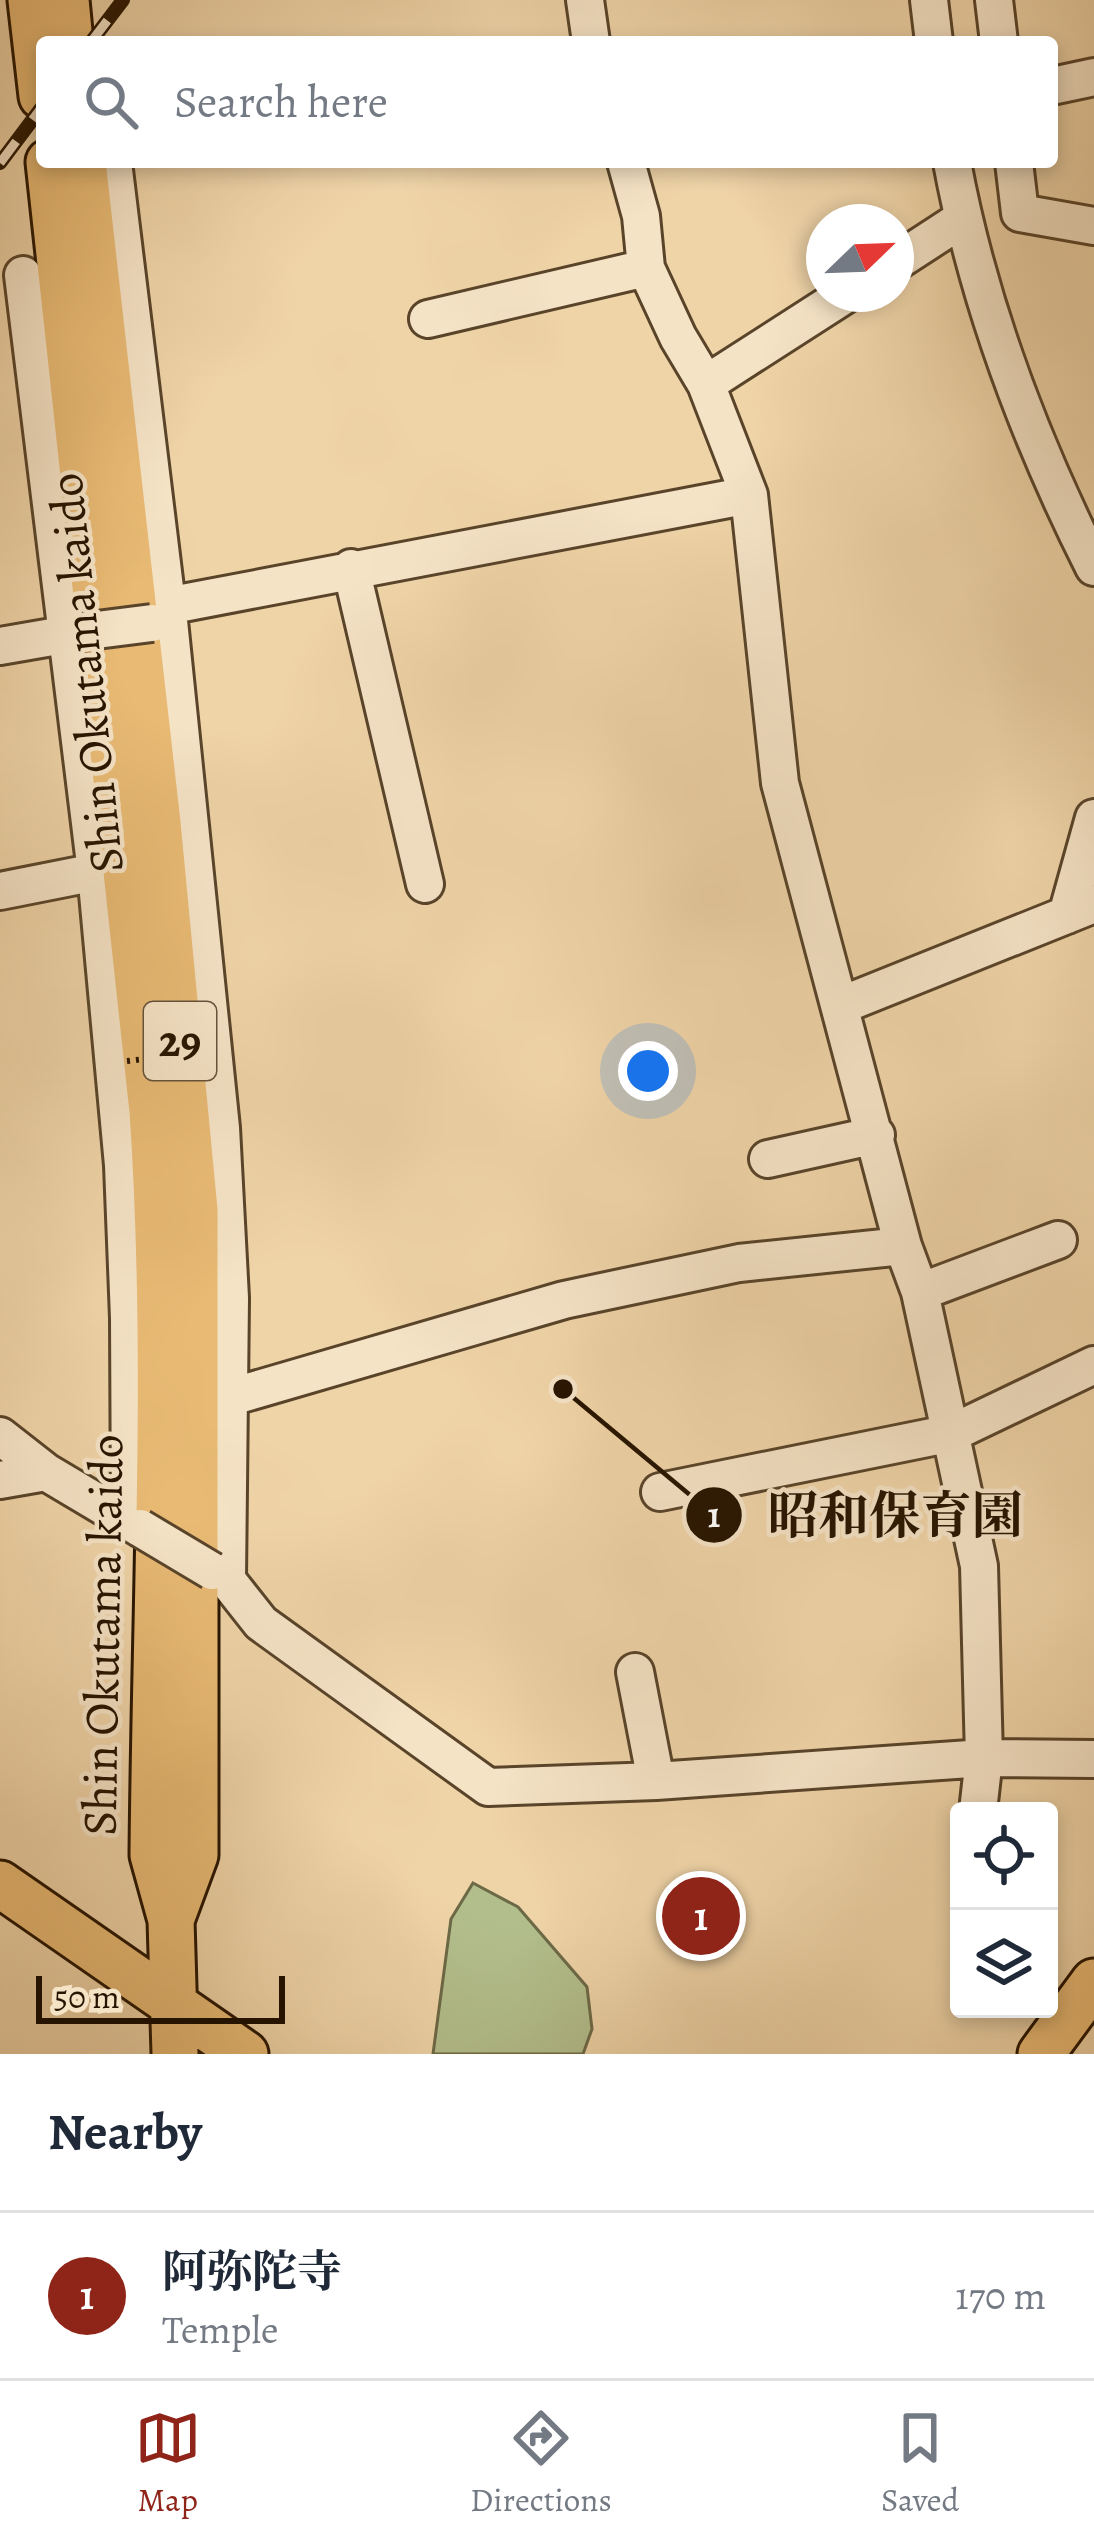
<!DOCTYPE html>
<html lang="en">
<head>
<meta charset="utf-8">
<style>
	:root { --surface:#fff; --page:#f2f2f3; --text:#1f2937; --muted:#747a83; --line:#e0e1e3; --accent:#8f2418 }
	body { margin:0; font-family:Alegreya,"Noto Serif JP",serif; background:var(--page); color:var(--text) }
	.controls { position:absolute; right:36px; bottom:36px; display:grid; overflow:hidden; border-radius:12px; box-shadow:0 6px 18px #0003 }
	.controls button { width:108px; height:108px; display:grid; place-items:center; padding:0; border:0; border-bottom:3px solid var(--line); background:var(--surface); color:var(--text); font:60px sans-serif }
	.compass { position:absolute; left:806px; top:204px; width:108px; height:108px; border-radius:50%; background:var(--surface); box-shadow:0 6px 18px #0003; rotate:67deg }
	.scale { position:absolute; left:36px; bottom:30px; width:249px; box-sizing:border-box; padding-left:12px; border:6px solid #271400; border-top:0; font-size:33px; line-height:42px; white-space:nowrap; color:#271400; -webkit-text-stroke:9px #f5e3c6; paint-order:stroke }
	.you { position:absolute; left:648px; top:1071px; width:42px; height:42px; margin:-30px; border:9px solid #fff; border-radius:50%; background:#1a73e8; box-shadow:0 0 0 18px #1a73e833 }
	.badge { display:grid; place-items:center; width:78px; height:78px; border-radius:50%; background:var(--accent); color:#fff; font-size:39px; font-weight:700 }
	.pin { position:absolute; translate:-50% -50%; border:6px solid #fff; box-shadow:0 3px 12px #0006 }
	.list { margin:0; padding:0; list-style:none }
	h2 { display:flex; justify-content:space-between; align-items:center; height:156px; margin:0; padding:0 48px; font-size:51px }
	h2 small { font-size:39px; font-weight:400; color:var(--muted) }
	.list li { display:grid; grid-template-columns:78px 1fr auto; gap:36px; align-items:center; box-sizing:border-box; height:168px; padding:0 48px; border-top:3px solid var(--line) }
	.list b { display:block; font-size:45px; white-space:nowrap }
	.list p { margin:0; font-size:39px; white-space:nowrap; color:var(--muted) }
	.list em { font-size:39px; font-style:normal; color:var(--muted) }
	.icon { flex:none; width:66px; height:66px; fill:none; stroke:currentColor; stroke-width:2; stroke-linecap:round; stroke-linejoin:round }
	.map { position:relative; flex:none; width:1094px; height:2054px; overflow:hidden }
	.search { position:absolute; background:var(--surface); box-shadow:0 6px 18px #0003; left:36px; right:36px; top:36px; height:132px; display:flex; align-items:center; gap:30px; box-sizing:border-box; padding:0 42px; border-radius:12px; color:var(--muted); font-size:45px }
	.sheet { height:324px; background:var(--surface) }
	nav { display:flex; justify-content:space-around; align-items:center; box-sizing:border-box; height:168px; border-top:3px solid var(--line); background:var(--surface); font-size:33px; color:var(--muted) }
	nav a { display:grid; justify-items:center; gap:6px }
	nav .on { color:var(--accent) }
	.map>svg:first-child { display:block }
	.green { fill:#b2be8c; stroke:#6c6946; stroke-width:3 }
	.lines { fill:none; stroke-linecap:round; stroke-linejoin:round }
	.minor-casing { stroke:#59442a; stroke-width:42 }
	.major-casing { stroke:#271400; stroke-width:51 }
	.minor { stroke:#f5e3c6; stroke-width:36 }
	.major { stroke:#e8ba74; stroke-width:45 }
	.rail-casing { stroke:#271400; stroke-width:14 }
	.rail { stroke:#f5e3c6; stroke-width:9; stroke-dasharray:27; stroke-linecap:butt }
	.minor-bridge-casing { stroke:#59442a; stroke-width:42; stroke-linecap:butt }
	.path-bridge { stroke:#271400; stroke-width:6; stroke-dasharray:3 6; stroke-linecap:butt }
	.minor-bridge { stroke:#f5e3c6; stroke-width:36 }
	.labels { text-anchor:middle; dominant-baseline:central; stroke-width:9; stroke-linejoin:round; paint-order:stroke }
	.shield { fill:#f5e3c6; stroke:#65523b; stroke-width:3 }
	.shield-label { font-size:45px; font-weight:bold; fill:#271400 }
	.street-label { font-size:48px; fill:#271400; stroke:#f5e3c6 }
	.leader { fill:none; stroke:#271400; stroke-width:4.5 }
	.callout-dot { fill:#271400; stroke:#f5e3c6; stroke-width:4.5 }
	.mark-label { font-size:36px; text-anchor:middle; font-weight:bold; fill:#fff }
	.callout-label { font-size:51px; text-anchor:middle; font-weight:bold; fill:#271400; stroke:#f5e3c6; stroke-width:9; stroke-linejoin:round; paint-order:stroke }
</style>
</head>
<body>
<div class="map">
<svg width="1094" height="2054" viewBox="0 0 1094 2054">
	<rect width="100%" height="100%" fill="#efd4a8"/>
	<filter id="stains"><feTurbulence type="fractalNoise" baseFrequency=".00167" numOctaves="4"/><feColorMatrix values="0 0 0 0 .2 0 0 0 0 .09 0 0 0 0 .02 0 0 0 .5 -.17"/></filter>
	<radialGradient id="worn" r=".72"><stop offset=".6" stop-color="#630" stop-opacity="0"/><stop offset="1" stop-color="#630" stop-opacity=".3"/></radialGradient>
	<!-- green -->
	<path class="green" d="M473,1883L518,1907L587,1987L592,2029L583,2054H433L451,1919Z"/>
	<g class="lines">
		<!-- minor casing -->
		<g class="minor-casing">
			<path id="minor" d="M585,0L591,42
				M929,0L934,42
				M994,0L999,42
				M1052,86L1094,77
				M113,162L169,621L221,1128L230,1298L227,1580
				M626,162L641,216L646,268L678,337L706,384L749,495L780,783L903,1246L920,1292L979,1566L984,1758L978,1811
				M952,162C978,302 1030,440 1094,567
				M1014,162L1020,213L1094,226
				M896,262L962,219
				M23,275L96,872L123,1165L129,1318L130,1521
				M428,319L646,268
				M706,384L846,294
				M351,568L425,884
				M167,606L749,495
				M0,646L81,632
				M0,891L96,872
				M1067,915L1094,818
				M842,1005L1094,904
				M768,1159L876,1135
				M920,1292L1058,1240
				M231,1397L564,1300L739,1263L903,1246
				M0,1436L46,1472L140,1528
				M0,1480L46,1472
				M660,1492L952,1433L1094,1365
				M212,1571L227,1580L261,1623L488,1787L656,1781L984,1758L1094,1759
				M635,1672L656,1781"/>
		</g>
		<!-- major casing -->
		<g class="major-casing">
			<path id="major" d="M31,0L42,96
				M66,0L70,42
				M49,162L152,1111C169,1359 155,1607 153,1855L171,1920L175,2054
				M83,162L158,823L195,1210V1855L171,1920
				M0,1884L245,2054
				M1041,2054L1094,1982"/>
		</g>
		<!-- minor -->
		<use href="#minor" class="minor"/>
		<!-- major -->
		<use href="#major" class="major"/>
		<!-- rail casing -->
		<g class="rail-casing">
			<path id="rail" d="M91,42L123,0
				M0,163L42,107"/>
		</g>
		<!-- rail -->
		<use href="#rail" class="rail"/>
		<!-- minor-bridge casing -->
		<g class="minor-bridge-casing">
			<path id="minor-bridge" d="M81,632L152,623
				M140,1528L212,1571"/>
		</g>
		<!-- path-bridge -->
		<path class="path-bridge" d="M127,1061L197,1053"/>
		<!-- minor-bridge -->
		<use href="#minor-bridge" class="minor-bridge"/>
	</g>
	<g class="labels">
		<!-- shield labels -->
		<rect class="shield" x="144" y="1002" width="72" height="78" rx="9"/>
		<g class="shield-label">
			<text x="180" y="1041">29</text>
		</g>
		<!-- street labels -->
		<g class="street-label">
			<text transform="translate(86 673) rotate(-96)">Shin Okutama kaido</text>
			<text transform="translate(103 1635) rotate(-89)">Shin Okutama kaido</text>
		</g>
	</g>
	<!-- callouts -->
	<path class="leader" d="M563 1389L714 1515"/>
	<g class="callout-dot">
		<circle cx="563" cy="1389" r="12"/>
		<circle cx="714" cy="1515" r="30"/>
	</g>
	<g class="mark-label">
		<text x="714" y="1527">1</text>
	</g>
	<g class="callout-label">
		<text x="895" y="1533">昭和保育園</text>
	</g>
	<rect width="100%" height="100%" filter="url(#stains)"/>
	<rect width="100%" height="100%" fill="url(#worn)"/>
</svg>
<div class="controls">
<button><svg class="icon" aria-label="locate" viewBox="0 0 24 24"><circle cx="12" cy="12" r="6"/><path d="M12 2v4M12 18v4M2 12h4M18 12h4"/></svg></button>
<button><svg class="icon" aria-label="layers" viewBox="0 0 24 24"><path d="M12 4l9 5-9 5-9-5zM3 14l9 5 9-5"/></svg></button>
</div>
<svg class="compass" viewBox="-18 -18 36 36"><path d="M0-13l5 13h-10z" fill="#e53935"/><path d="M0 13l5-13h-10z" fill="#747a83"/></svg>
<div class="scale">50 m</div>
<div class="you"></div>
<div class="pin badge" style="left:701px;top:1916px">1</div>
<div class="search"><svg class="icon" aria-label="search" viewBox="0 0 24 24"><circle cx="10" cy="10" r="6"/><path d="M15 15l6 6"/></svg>Search here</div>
</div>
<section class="sheet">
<h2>Nearby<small></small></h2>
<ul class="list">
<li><span class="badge">1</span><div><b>阿弥陀寺</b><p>Temple</p></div><em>170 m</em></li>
</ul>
</section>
<nav>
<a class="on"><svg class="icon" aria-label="map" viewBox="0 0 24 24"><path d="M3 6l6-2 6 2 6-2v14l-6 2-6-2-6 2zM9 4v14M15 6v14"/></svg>Map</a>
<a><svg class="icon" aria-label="directions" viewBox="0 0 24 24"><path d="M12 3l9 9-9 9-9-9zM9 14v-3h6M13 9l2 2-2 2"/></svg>Directions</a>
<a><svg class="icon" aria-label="saved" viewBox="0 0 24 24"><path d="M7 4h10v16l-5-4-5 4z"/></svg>Saved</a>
</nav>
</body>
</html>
